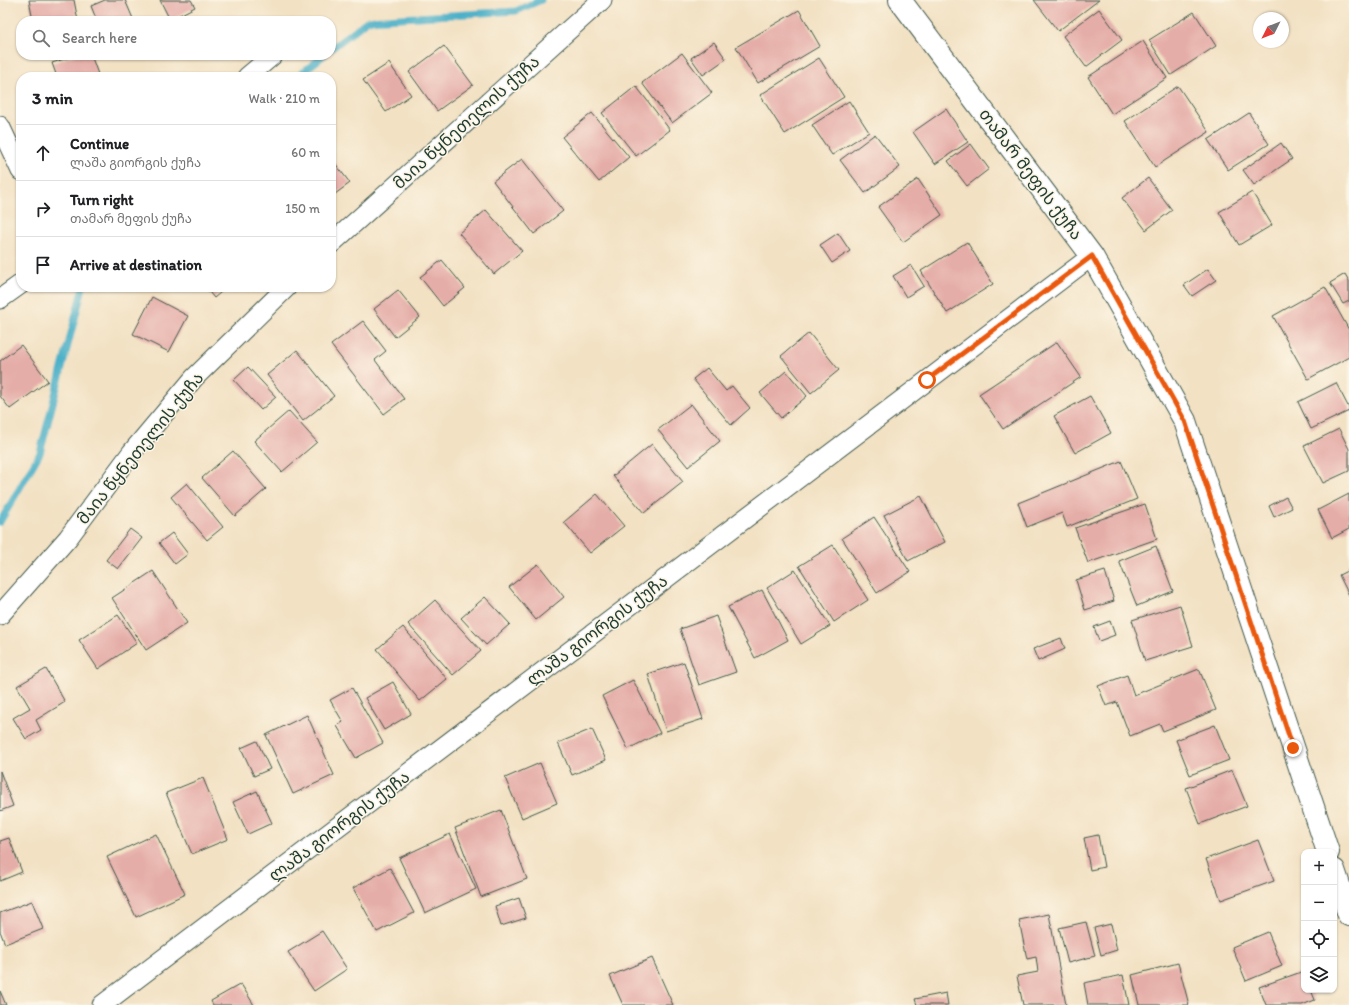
<!DOCTYPE html>
<html lang="en">
<head>
<meta charset="utf-8">
<style>
	:root { --surface:#fff; --page:#f2f2f2; --text:#202124; --muted:#757577; --line:#e0e0e0 }
	body { margin:0; font-family:Itim,"Noto Sans Georgian",sans-serif; background:var(--page); color:var(--text) }
	.controls { position:absolute; right:12px; bottom:12px; display:grid; overflow:hidden; border-radius:8px; box-shadow:0 1px 3px #0004 }
	.controls button { width:36px; height:36px; display:grid; place-items:center; padding:0; border:0; border-bottom:1px solid var(--line); background:var(--surface); color:var(--text); font:20px sans-serif }
	.compass { position:absolute; left:1253px; top:12px; width:36px; height:36px; border-radius:50%; background:var(--surface); box-shadow:0 1px 3px #0004; rotate:228deg }
	.stop { position:absolute; width:12px; height:12px; margin:-9px; border:3px solid #ea580c; border-radius:50%; background:#fff }
	.stop.end { background:#ea580c; border-color:#fff; box-shadow:0 1px 4px #0008 }
	.list { margin:0; padding:0; list-style:none }
	h2 { display:flex; justify-content:space-between; align-items:center; height:52px; margin:0; padding:0 16px; font-size:17px }
	h2 small { font-size:13px; font-weight:400; color:var(--muted) }
	.list li { display:grid; grid-template-columns:26px 1fr auto; gap:12px; align-items:center; box-sizing:border-box; height:56px; padding:0 16px; border-top:1px solid var(--line) }
	.list b { display:block; font-size:15px; white-space:nowrap }
	.list p { margin:0; font-size:13px; white-space:nowrap; color:var(--muted) }
	.list em { font-size:13px; font-style:normal; color:var(--muted) }
	.icon { flex:none; width:22px; height:22px; fill:none; stroke:currentColor; stroke-width:2; stroke-linecap:round; stroke-linejoin:round }
	.map { position:relative; flex:none; width:1349px; height:1005px; overflow:hidden }
	.search { position:absolute; background:var(--surface); box-shadow:0 1px 3px #0004; left:16px; top:16px; width:320px; height:44px; display:flex; align-items:center; gap:10px; box-sizing:border-box; padding:0 14px; border-radius:16px; color:var(--muted); font-size:15px }
	.panel { position:absolute; background:var(--surface); box-shadow:0 1px 3px #0004; left:16px; top:72px; width:320px; height:220px; border-radius:16px }
	.map>svg:first-child { display:block }
	.lines { fill:none; stroke-linecap:round; stroke-linejoin:round }
	.stream { stroke:#47afc7; stroke-width:7 }
	.building { fill:#e5ada8 }
	.minor-casing { stroke:#3f5649; stroke-width:21 }
	.tertiary-casing { stroke:#3f5649; stroke-width:24 }
	.minor { stroke:#fff; stroke-width:19 }
	.tertiary { stroke:#fff; stroke-width:22 }
	.route { stroke:#ea580c; stroke-width:5 }
	.labels { text-anchor:middle; dominant-baseline:central; stroke-width:3; stroke-linejoin:round; paint-order:stroke }
	.street-label { font-size:17px; fill:#1f3d34; stroke:#fcf5e5 }
</style>
</head>
<body>
<div class="map">
<svg width="1349" height="1005" viewBox="0 0 1349 1005">
	<rect width="100%" height="100%" fill="#fcf5e5"/>
	<filter id="ink" filterUnits="userSpaceOnUse"><feTurbulence type="fractalNoise" baseFrequency=".025" numOctaves="2"/><feDisplacementMap in="SourceGraphic" scale="8" xChannelSelector="R" yChannelSelector="G"/><feConvolveMatrix kernelMatrix="1 2 1 2 8 2 1 2 1" color-interpolation-filters="sRGB"/></filter>
	<filter id="wash" filterUnits="userSpaceOnUse"><feTurbulence type="fractalNoise" baseFrequency=".012" numOctaves="4" result="noise"/><feDisplacementMap in="SourceGraphic" scale="16" xChannelSelector="R" yChannelSelector="G"/><feGaussianBlur stdDeviation="0.9" result="paint"/><feColorMatrix in="noise" values="0 0 0 0 0 0 0 0 0 0 0 0 0 0 0 0 0 1.4 0 .05"/><feComposite in="paint" operator="in"/></filter>
	<g filter="url(#wash)">
		<rect width="100%" height="100%" fill="#f2e1c3"/>
		<g class="lines">
			<!-- stream -->
			<path class="stream" d="M331,49L368,20L516,11L541,0
				M297,77L324,55
				M0,522L40,453L83,287"/>
		</g>
		<g id="blocks">
			<!-- building -->
			<path class="building" d="M29,0H74L78,21H33Z
				M105,0H125L134,21H97L91,6Z
				M160,0H191L195,7L170,20Z
				M1034,0H1099L1058,31Z
				M1099,9L1122,40L1086,67L1063,36Z
				M799,10L820,46L758,83L736,47Z
				M1194,12L1216,46L1171,75L1149,40Z
				M1143,41L1167,78L1112,114L1088,77Z
				M714,42L726,59L703,75L691,58Z
				M444,46L473,85L437,111L409,72Z
				M682,53L712,93L672,123L642,83Z
				M76,55H91L99,77H57L52,63Z
				M819,58L844,97L785,134L760,95Z
				M389,63L411,95L386,112L363,80Z
				M636,86L670,130L636,156L602,113Z
				M1178,86L1209,132L1155,167L1125,121Z
				M849,101L869,132L832,155L812,125Z
				M946,109L968,142L935,164L913,132Z
				M592,113L629,157L599,182L562,137Z
				M1249,113L1269,144L1228,170L1208,140Z
				M875,134L900,167L865,193L840,160Z
				M1281,143L1292,159L1254,185L1243,170Z
				M971,144L989,169L967,186L948,161Z
				M331,158L350,183L331,197Z
				M522,159L563,211L534,234L493,181Z
				M1148,178L1172,210L1146,230L1122,198Z
				M918,179L942,215L903,242L878,207Z
				M1252,192L1272,225L1239,245L1219,212Z
				M486,210L522,251L494,274L459,233Z
				M838,233L850,251L832,263L820,245Z
				M967,242L993,284L947,313L921,271Z
				M442,260L465,288L443,306L420,277Z
				M911,265L924,286L906,297L893,276Z
				M1208,269L1216,280L1192,296L1184,285Z
				M1345,274L1349,281V301L1343,304L1330,283Z
				M205,287H227L214,298Z
				M1325,287L1349,330V357L1308,379L1273,316Z
				M398,290L420,317L395,337L374,309Z
				M152,297L188,316L169,352L133,334Z
				M363,321L386,351L375,360L404,399L384,414L331,345Z
				M809,333L839,370L811,393L781,356Z
				M1057,342L1081,377L1003,429L979,394Z
				M21,345L48,381L10,409L0,396V361Z
				M297,350L334,396L303,421L267,375Z
				M248,367L276,397L261,410L234,380Z
				M707,368L726,391L732,386L750,408L731,425L693,379Z
				M786,371L807,396L781,418L760,393Z
				M1336,383L1349,408V411L1311,429L1298,402Z
				M1090,396L1111,433L1075,453L1054,416Z
				M691,404L720,441L688,467L658,430Z
				M289,411L317,442L282,472L254,441Z
				M1339,429L1349,449V471L1323,483L1304,446Z
				M652,444L683,482L644,513L613,476Z
				M233,451L266,489L235,516L202,478Z
				M1121,461L1137,499L1067,527L1062,513L1027,527L1018,503Z
				M187,483L223,527L207,540L171,497Z
				M597,494L624,526L590,553L564,522Z
				M1349,494V529L1332,538L1318,510Z
				M921,496L945,542L908,561L884,515Z
				M1286,497L1292,508L1274,517L1269,506Z
				M1145,504L1157,539L1088,563L1075,528Z
				M874,517L910,572L877,593L842,538Z
				M130,529L142,538L118,569L106,560Z
				M172,533L188,554L175,564L159,543Z
				M833,545L868,600L834,622L799,566Z
				M1156,546L1173,591L1137,606L1119,561Z
				M538,564L564,597L536,620L509,587Z
				M795,570L830,626L801,644L767,588Z
				M1349,570V595L1339,575Z
				M153,571L187,623L146,650L112,598Z
				M1105,571L1114,601L1085,610L1076,580Z
				M762,590L788,640L755,658L728,607Z
				M485,597L510,624L486,645L461,618Z
				M435,600L481,651L453,675L408,624Z
				M1180,605L1193,646L1145,661L1132,620Z
				M118,615L137,643L98,669L79,640Z
				M716,616L736,672L699,685L680,629Z
				M1110,621L1115,635L1099,641L1094,627Z
				M403,627L447,679L420,701L377,649Z
				M1061,638L1065,649L1038,661L1033,649Z
				M684,662L703,719L666,731L648,674Z
				M46,669L65,702L36,720L41,730L26,739L13,718L30,708L17,686Z
				M1199,669L1216,710L1163,731L1160,724L1130,736L1117,702L1106,706L1098,686L1127,675L1134,695Z
				M633,680L660,733L628,749L602,696Z
				M393,682L411,714L384,730L365,698Z
				M352,688L383,743L356,758L337,726L343,722L330,700Z
				M307,715L334,775L293,794L266,735Z
				M1215,725L1229,760L1190,775L1176,740Z
				M592,729L606,760L572,775L558,743Z
				M257,741L270,769L254,776L241,748Z
				M540,763L557,803L522,818L505,778Z
				M1232,770L1247,806L1200,824L1186,788Z
				M0,771L13,806L0,811Z
				M203,778L228,839L192,854L166,793Z
				M257,791L272,823L248,834L233,802Z
				M501,810L527,879L481,897L455,828Z
				M156,834L185,894L136,917L107,857Z
				M450,834L476,889L425,913L399,858Z
				M1098,835L1104,867L1090,870L1084,838Z
				M9,838L22,872L0,881V841Z
				M1258,840L1274,881L1221,900L1206,859Z
				M390,868L414,913L377,932L353,888Z
				M519,898L526,918L501,926L495,906Z
				M32,901L43,929L5,944L0,931V913Z
				M1049,914L1066,1005H1023L1017,976L1038,972L1036,957L1027,959L1019,920Z
				M1086,922L1095,956L1068,963L1059,928Z
				M1111,924L1117,950L1101,955L1094,928Z
				M322,931L347,969L314,991L288,952Z
				M1268,932L1282,966L1246,981L1232,947Z
				M652,958L673,1005H623L610,976Z
				M1178,963L1189,1005H1139L1132,975Z
				M1304,971V990H1311L1315,1000L1302,1005H1266L1259,987Z
				M1123,975L1129,1005H1088L1084,983Z
				M241,984L254,1005H213L211,1001Z
				M0,991L6,1005H0Z
				M946,993L948,1005H917L915,999Z"/>
		</g>
	</g>
	<g filter="url(#ink)">
		<use href="#blocks" fill-opacity="0" stroke="#3f5649" stroke-width="1"/>
		<g class="lines">
			<!-- minor casing -->
			<g class="minor-casing">
				<path id="minor" d="M247,77L273,55
					M0,126L21,171
					M331,244L602,0
					M0,299L21,284
					M0,615L68,538L132,452L194,378L287,287
					M102,1005L1092,256"/>
			</g>
			<!-- tertiary casing -->
			<g class="tertiary-casing">
				<path id="tertiary" d="M900,0L1092,256L1185,421L1328,852
					M1334,870L1349,915"/>
			</g>
			<!-- minor -->
			<use href="#minor" class="minor"/>
			<!-- tertiary -->
			<use href="#tertiary" class="tertiary"/>
		</g>
	</g>
	<g class="lines" filter="url(#ink)">
		<!-- route -->
		<path class="route" d="M927,380L1092,256L1185,421L1293,748"/>
	</g>
	<g class="labels">
		<!-- street labels -->
		<g class="street-label">
			<text transform="translate(466 122) rotate(-42)">მაია წყნეთელის ქუჩა</text>
			<text transform="translate(1031 174) rotate(53)">თამარ მეფის ქუჩა</text>
			<text transform="translate(140 448) rotate(-51)">მაია წყნეთელის ქუჩა</text>
			<text transform="translate(597 630) rotate(-37)">ლაშა გიორგის ქუჩა</text>
			<text transform="translate(339 826) rotate(-37)">ლაშა გიორგის ქუჩა</text>
		</g>
	</g>
</svg>
<div class="controls">
<button>+</button>
<button>−</button>
<button><svg class="icon" aria-label="locate" viewBox="0 0 24 24"><circle cx="12" cy="12" r="6"/><path d="M12 2v4M12 18v4M2 12h4M18 12h4"/></svg></button>
<button><svg class="icon" aria-label="layers" viewBox="0 0 24 24"><path d="M12 4l9 5-9 5-9-5zM3 14l9 5 9-5"/></svg></button>
</div>
<svg class="compass" viewBox="-18 -18 36 36"><path d="M0-13l5 13h-10z" fill="#e53935"/><path d="M0 13l5-13h-10z" fill="#757577"/></svg>
<div class="stop" style="left:927px;top:380px"></div>
<div class="stop end" style="left:1293px;top:748px"></div>
<div class="search"><svg class="icon" aria-label="search" viewBox="0 0 24 24"><circle cx="10" cy="10" r="6"/><path d="M15 15l6 6"/></svg>Search here</div>
<section class="panel">
<h2>3 min<small>Walk · 210 m</small></h2>
<ul class="list">
<li><svg class="icon" aria-label="ahead" viewBox="0 0 24 24"><path d="M12 20V5M6 11l6-6 6 6"/></svg><div><b>Continue</b><p>ლაშა გიორგის ქუჩა</p></div><em>60 m</em></li>
<li><svg class="icon" aria-label="right" viewBox="0 0 24 24"><path d="M7 20v-9h11M14 6l5 5-5 5"/></svg><div><b>Turn right</b><p>თამარ მეფის ქუჩა</p></div><em>150 m</em></li>
<li><svg class="icon" aria-label="arrive" viewBox="0 0 24 24"><path d="M6 21V4h12l-3 4 3 4H6"/></svg><div><b>Arrive at destination</b></div></li>
</ul>
</section>
</div>
</body>
</html>
